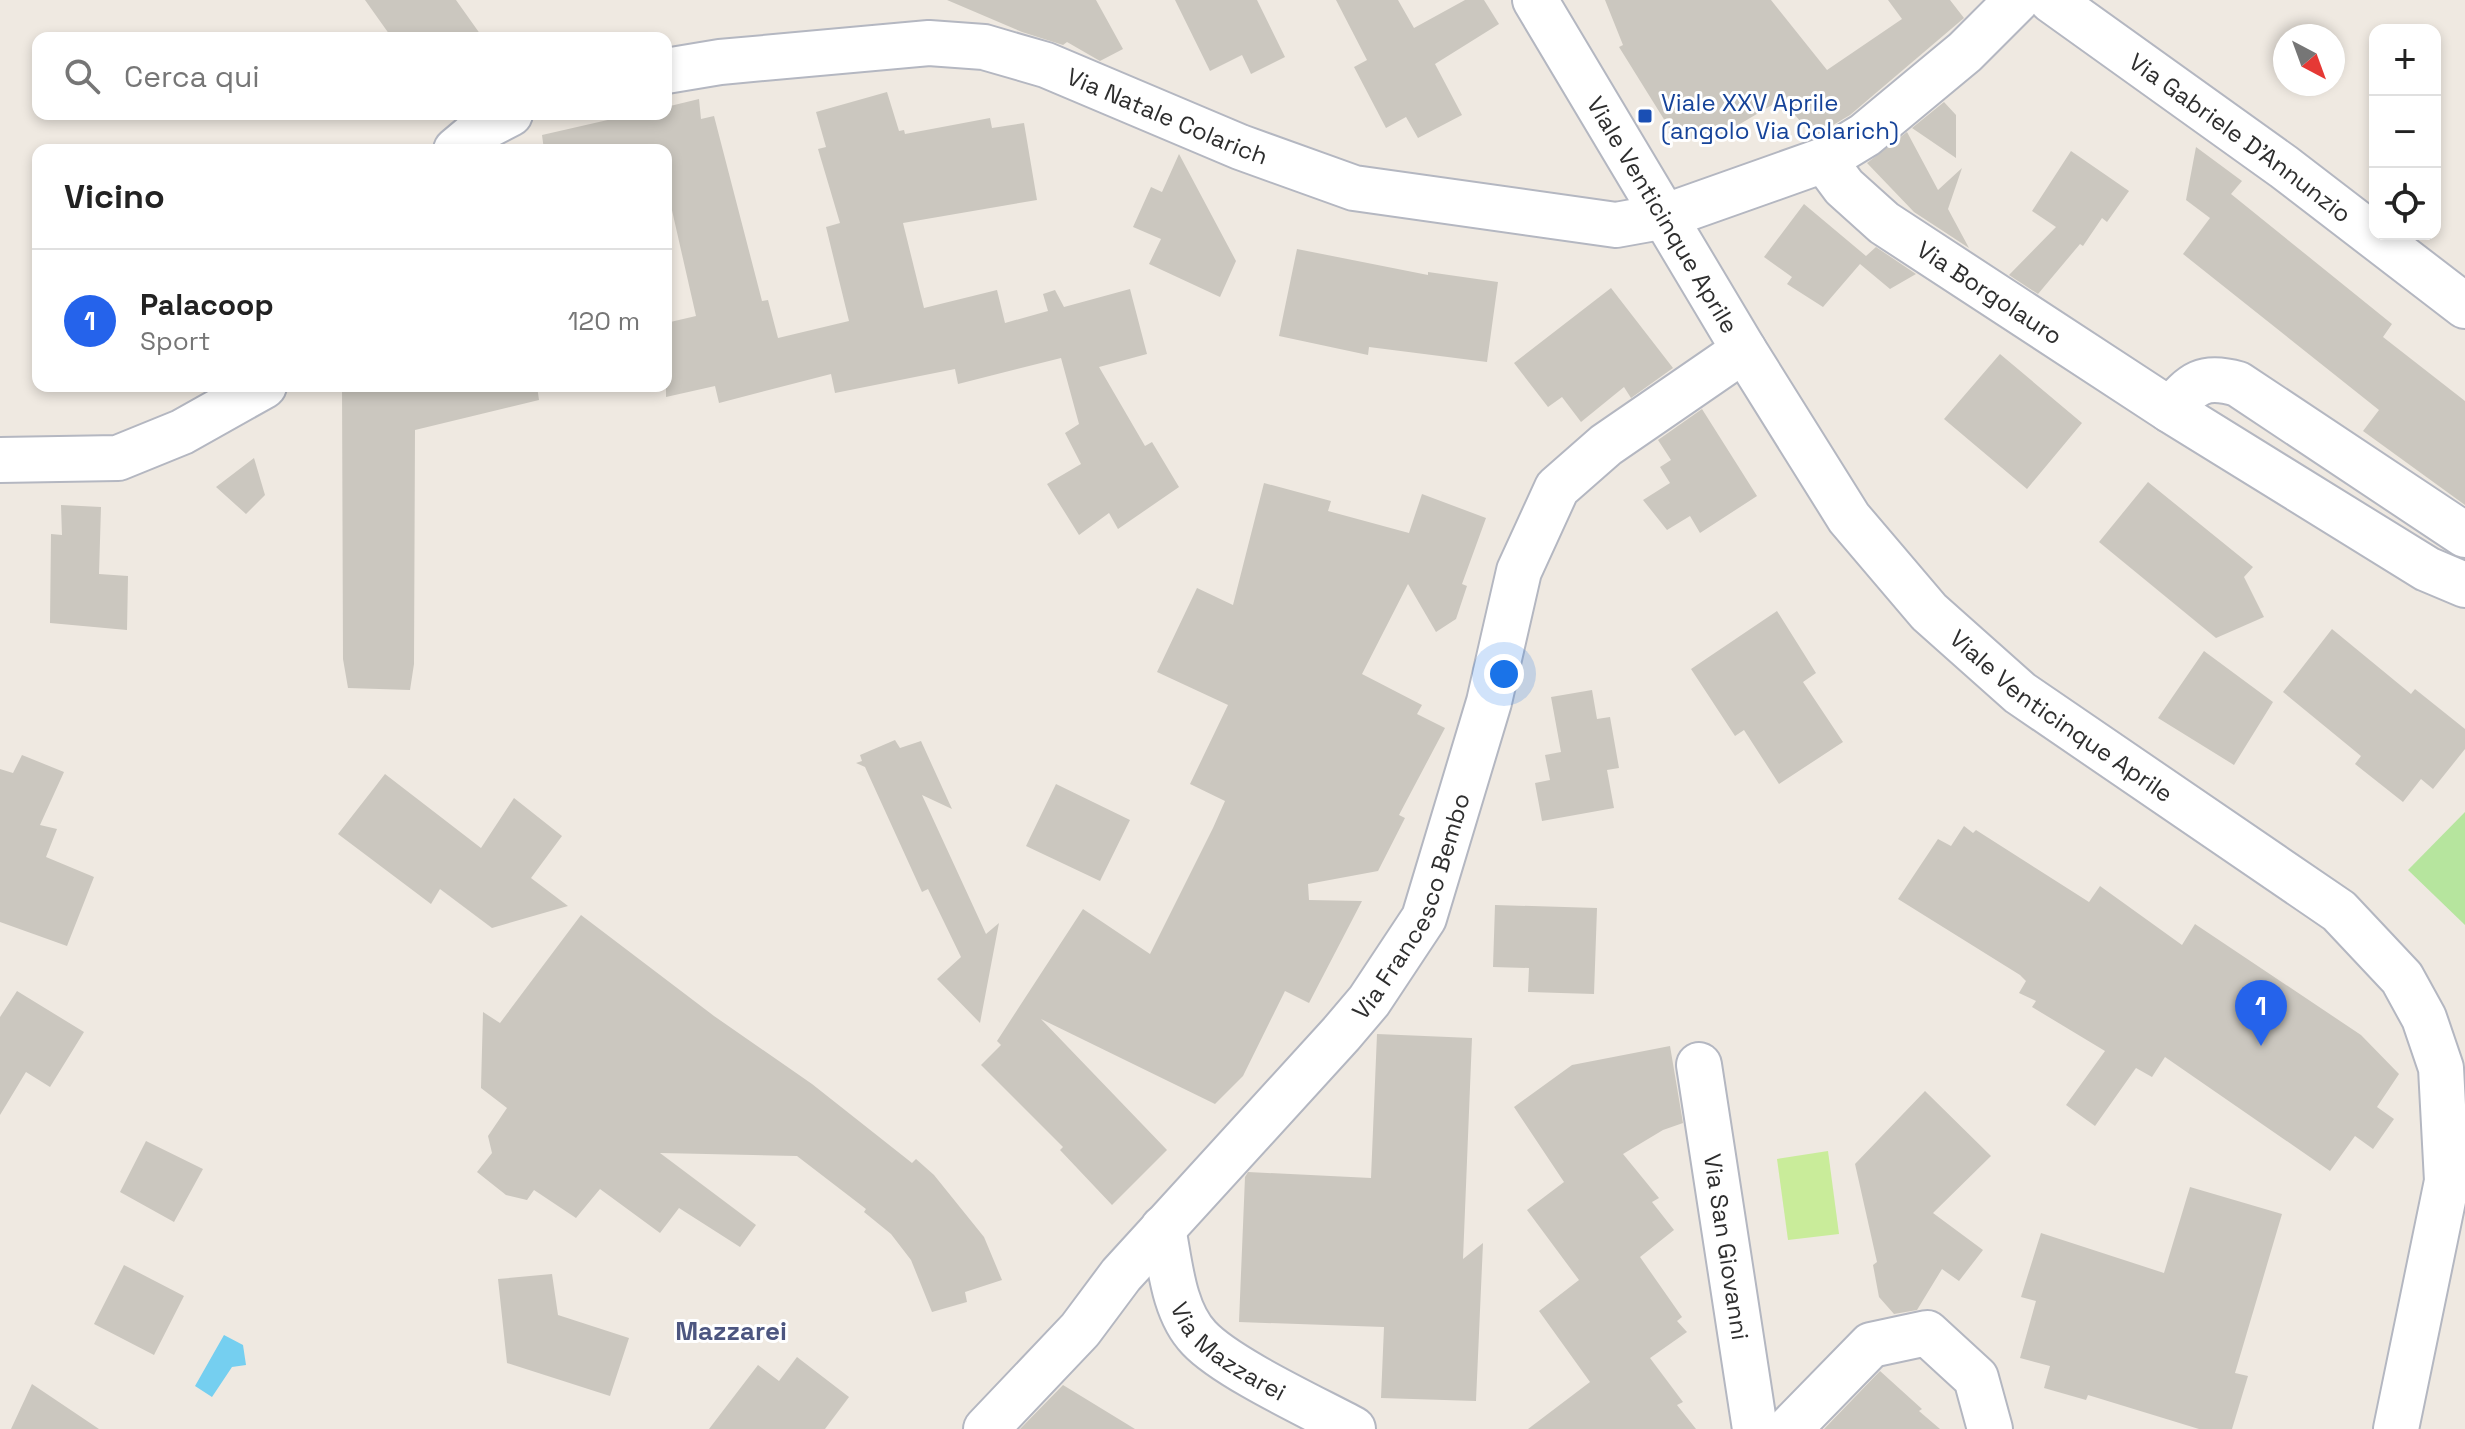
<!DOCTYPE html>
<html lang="it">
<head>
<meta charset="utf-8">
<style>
	:root { --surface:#fff; --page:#f6f6f6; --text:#222; --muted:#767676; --line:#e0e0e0; --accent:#2563eb }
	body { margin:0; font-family:"Space Grotesk",sans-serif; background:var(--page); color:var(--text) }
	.controls { position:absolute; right:24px; top:24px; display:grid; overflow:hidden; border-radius:16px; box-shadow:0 4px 12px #0003 }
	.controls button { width:72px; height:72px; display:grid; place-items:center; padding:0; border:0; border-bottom:2px solid var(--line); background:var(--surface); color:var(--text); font:40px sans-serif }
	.compass { position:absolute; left:2273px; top:24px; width:72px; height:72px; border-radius:50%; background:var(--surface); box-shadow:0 4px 12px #0003; rotate:139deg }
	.you { position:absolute; left:1504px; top:674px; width:28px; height:28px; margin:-20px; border:6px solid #fff; border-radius:50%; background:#1a73e8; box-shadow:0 0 0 12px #1a73e833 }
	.badge { display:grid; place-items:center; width:52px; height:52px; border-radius:50%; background:var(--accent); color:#fff; font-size:26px; font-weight:700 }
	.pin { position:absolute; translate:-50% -66px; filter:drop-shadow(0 2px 4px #0008) }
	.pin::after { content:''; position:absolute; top:42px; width:28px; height:24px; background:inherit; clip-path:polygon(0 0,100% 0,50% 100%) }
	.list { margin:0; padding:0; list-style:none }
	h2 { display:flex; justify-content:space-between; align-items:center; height:104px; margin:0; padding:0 32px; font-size:34px }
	h2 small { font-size:26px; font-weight:400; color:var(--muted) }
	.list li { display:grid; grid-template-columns:52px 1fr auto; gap:24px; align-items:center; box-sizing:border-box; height:144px; padding:0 32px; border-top:2px solid var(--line) }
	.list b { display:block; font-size:30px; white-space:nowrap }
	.list p { margin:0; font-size:26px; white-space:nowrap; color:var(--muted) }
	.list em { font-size:26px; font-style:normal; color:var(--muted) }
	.icon { flex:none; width:44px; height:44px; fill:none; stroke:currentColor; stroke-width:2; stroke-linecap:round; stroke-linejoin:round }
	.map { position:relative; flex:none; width:2465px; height:1429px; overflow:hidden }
	.search { position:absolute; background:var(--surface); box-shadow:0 4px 12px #0003; left:32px; top:32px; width:640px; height:88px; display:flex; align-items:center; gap:20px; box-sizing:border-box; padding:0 28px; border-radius:16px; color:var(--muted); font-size:30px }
	.panel { position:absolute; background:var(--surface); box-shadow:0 4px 12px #0003; left:32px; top:144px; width:640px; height:248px; border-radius:16px }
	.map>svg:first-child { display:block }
	.green { fill:#b6e59e }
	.pitch { fill:#c9ec9a }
	.water { fill:#75cff0 }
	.building { fill:#cbc7bf }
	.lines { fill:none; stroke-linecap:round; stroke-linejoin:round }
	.minor-casing { stroke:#b4b7c1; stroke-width:48 }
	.minor { stroke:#fff; stroke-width:44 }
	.transit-dot { fill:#1a4fb4; stroke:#fff; stroke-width:3 }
	.labels { text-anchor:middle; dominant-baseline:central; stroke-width:6; stroke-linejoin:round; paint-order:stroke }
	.transit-label { font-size:24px; fill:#164399; stroke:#fff; text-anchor:start }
	.street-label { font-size:24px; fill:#2e2e2e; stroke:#fff }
	.neighbourhood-label { font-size:26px; font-weight:bold; fill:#4d5680; stroke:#fff }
</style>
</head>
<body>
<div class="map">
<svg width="2465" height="1429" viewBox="0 0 2465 1429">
	<rect width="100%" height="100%" fill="#efe9e1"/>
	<!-- green -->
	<path class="green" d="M2465,812V925L2408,870Z"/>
	<!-- pitch -->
	<path class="pitch" d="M1828,1151L1839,1234L1788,1240L1777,1159Z"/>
	<!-- water -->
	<path class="water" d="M224,1335L243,1345L246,1365L232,1367L212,1397L195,1386Z"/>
	<!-- building -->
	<path class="building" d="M365,0H456L483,38H392Z
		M947,0H1096L1123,49L1100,61L1067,42L1063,45L1022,32Z
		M1175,0H1257L1285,57L1251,74L1242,55L1210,71Z
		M1336,0H1398L1414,28L1465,0H1484L1499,24L1435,64L1462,115L1418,138L1406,117L1386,128L1354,67L1367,60Z
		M1605,0H1771L1827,70L1902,19L1888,0H1950L1964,18L1850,115L1813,137L1782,99L1718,137L1712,129L1694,142L1679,123L1670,129L1619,47L1623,45Z
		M887,92L899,131L904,130L905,134L990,118L992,128L1024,123L1037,200L903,223L924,308L997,290L1005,323L1048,311L1043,294L1055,290L1064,307L1130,289L1147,354L1099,367L1145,446L1152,442L1179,487L1118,529L1109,513L1079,535L1047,484L1081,464L1065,433L1079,424L1061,358L958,384L955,369L835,393L831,374L719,403L715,386L666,397V323L696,316L666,184V150H544L542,135L634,114H666V107L699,99L701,119L714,116L762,301L768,300L778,338L849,321L826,227L840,223L818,149L826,147L816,112Z
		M1944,102L1956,115V158L1912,128Z
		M1907,132L1938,190L1962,168L1948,209L1969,248L1914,212L1867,163Z
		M2196,147L2242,181L2231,194L2392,324L2383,337L2465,401V505L2363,431L2379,410L2183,254L2210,218L2186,200Z
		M2071,151L2129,191L2107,222L2102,218L2083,246L2080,244L2038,294L2009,275L2056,227L2032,211Z
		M1179,154L1236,261L1220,297L1149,264L1161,239L1133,227L1151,187L1162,192Z
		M1804,204L1866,256L1876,247L1916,274L1890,289L1860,264L1823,307L1787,284L1792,277L1764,257Z
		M1297,249L1428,275V272L1498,282L1487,362L1369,347L1368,355L1279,336Z
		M1611,288L1673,368L1631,398L1624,387L1581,422L1562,397L1548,407L1514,363Z
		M2000,354L2082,423L2027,489L1944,419Z
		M342,386H537L539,400L415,430L414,664L410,690L348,688L343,659Z
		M1702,409L1757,496L1700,533L1690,516L1667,530L1643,500L1670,483L1660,467L1671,460L1658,440Z
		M254,458L265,495L246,514L216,487Z
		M2148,482L2253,567L2244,577L2264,617L2216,638L2099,542Z
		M1264,483L1331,501L1328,511L1409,533L1422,494L1486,518L1462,584L1467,586L1456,619L1436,632L1408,584L1362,674L1422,705L1417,714L1445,728L1399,815L1405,818L1378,871L1308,884L1309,900L1362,901L1309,1003L1285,991L1243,1076L1215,1104L1041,1019L1167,1150L1112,1205L1060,1150L1063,1147L981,1065L1001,1045L997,1041L1083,909L1150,954L1213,828L1225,801L1190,784L1228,705L1157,672L1197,588L1233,605Z
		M61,505L101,507L99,574L128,576L127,630L50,623L51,534L62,535Z
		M1777,611L1816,673L1803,682L1843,742L1779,784L1744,730L1735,736L1691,669Z
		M2332,629L2411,694L2415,689L2465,729V749L2433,789L2421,779L2403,802L2355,764L2361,756L2283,692Z
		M2204,651L2273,702L2234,765L2158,718Z
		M1592,690L1597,719L1610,717L1619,768L1607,770L1614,808L1542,821L1535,783L1550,780L1545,755L1561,752L1551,697Z
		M895,740L900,748L921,741L952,809L922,795L986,934L999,923L980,1023L937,979L961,957L928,889L922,892L865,767L856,763L862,761L860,755Z
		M22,755L64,772L40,825L57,829L46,857L94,877L67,946L0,922V769L13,773Z
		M385,774L481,848L514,798L562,836L531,878L568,906L492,928L440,889L431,904L338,834Z
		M1056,784L1130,820L1100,881L1026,846Z
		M1964,826L1973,833L1976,830L2089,902L2100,886L2182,945L2195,924L2361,1035L2399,1074L2377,1107L2394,1119L2373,1149L2355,1136L2330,1171L2165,1057L2152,1077L2136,1068L2095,1126L2066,1105L2105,1051L2032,1007L2036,1001L2019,993L2026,981L2020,975L1898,899L1938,839L1951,846Z
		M1495,905L1597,908L1594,994L1528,992L1529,968L1493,967Z
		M581,915L714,1016L812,1084L912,1163L916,1159L934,1175L984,1237L1002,1280L965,1292L967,1302L932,1312L911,1260L891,1234L864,1212L866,1209L797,1156L660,1153L756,1225L740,1247L679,1208L660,1233L600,1189L576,1218L534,1190L527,1200L506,1195L477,1172L492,1153L488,1136L507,1108L481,1088L483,1012L500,1023Z
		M17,991L84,1032L50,1087L26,1072L0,1115V1017Z
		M1377,1034L1472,1038L1463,1259L1483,1243L1476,1401L1381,1398L1384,1327L1239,1322L1245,1177L1248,1172L1371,1178Z
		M1670,1046L1683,1123L1663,1130L1623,1154L1659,1198L1652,1202L1674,1230L1640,1257L1682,1317L1677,1321L1687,1332L1650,1358L1683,1402L1677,1405L1696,1429H1528L1590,1382L1539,1311L1579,1280L1527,1210L1564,1182L1514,1107L1572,1065Z
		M1925,1091L1991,1156L1933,1213L1983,1250L1959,1281L1942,1269L1917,1310L1894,1314L1879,1297L1873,1265L1877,1262L1855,1164Z
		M146,1141L203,1169L174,1222L120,1192Z
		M2190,1187L2282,1214L2235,1373L2248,1376L2232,1429H2199L2088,1395L2086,1400L2044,1388L2050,1366L2020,1358L2036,1301L2021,1297L2041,1233L2164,1273Z
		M124,1265L184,1296L154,1355L94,1324Z
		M552,1274L558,1315L629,1338L610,1396L507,1363L498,1279Z
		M797,1357L849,1397L825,1429H709L758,1365L779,1381Z
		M1880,1371L1922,1409L1919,1411L1940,1429H1824Z
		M32,1384L99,1429H11Z
		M1063,1385L1135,1429H1020Z"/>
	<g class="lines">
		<!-- minor casing -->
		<g class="minor-casing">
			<g id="minor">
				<path id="s1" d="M1535,0L1744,350L1849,518L1929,612L2020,693L2339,911L2402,978L2424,1018L2441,1068L2447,1181L2396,1429"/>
				<path id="s2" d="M2051,0L2284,167L2465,306"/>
				<path id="s3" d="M666,71L720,62L929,43L984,47L1046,65L1240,147L1354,188L1616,225L1666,216L1824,160L1865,135L1965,52L2017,0"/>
				<path d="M456,150L481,129L510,114"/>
				<path id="s4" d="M1824,160L1844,187L1884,223L2170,410L2427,569L2465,585"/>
				<path d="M2170,410C2193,383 2203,374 2238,384L2465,535"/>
				<path d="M0,460L118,458L182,432L264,386"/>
				<path id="s5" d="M1699,1065L1755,1429"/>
				<path id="s6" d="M1163,1228C1170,1263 1173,1311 1199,1338C1227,1368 1314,1408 1353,1429"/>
				<path id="s7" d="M986,1429L1080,1330L1121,1275L1341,1034L1369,1001L1424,918L1489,702L1519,571L1557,488L1606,445L1744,350"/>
				<path d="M1789,1429L1871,1345L1927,1333L1976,1378L1990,1429"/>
			</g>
		</g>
		<!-- minor -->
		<use href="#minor" class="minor"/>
	</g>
	<!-- markers -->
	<rect class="transit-dot" x="1637" y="108" width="16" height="16" rx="4"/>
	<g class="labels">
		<!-- transit labels -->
		<g class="transit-label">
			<text x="1661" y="102">Viale XXV Aprile<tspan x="1661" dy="28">(angolo Via Colarich)</tspan></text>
		</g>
		<!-- street labels -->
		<g class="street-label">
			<text stroke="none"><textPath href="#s3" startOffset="516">Via Natale Colarich</textPath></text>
			<text stroke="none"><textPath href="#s2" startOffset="234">Via Gabriele D'Annunzio</textPath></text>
			<text stroke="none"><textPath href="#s1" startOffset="250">Viale Venticinque Aprile</textPath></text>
			<text stroke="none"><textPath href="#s4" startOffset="214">Via Borgolauro</textPath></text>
			<text stroke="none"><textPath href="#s1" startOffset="898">Viale Venticinque Aprile</textPath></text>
			<text stroke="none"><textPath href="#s7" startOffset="680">Via Francesco Bembo</textPath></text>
			<text stroke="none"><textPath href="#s5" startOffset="184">Via San Giovanni</textPath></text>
			<text stroke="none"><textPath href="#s6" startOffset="148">Via Mazzarei</textPath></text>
		</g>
		<!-- neighbourhood labels -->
		<g class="neighbourhood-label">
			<text x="731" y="1331">Mazzarei</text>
		</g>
	</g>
</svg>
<div class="controls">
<button>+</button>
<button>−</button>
<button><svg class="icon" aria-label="locate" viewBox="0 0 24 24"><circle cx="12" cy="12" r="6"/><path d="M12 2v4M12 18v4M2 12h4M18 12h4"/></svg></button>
</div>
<svg class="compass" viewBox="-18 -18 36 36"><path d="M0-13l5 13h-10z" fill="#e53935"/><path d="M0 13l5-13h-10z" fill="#767676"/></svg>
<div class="you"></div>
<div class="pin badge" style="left:2261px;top:1046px">1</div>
<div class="search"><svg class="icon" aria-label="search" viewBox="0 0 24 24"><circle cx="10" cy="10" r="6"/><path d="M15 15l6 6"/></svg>Cerca qui</div>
<section class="panel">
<h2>Vicino<small></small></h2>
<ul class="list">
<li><span class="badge">1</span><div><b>Palacoop</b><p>Sport</p></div><em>120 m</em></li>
</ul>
</section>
</div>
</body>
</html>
